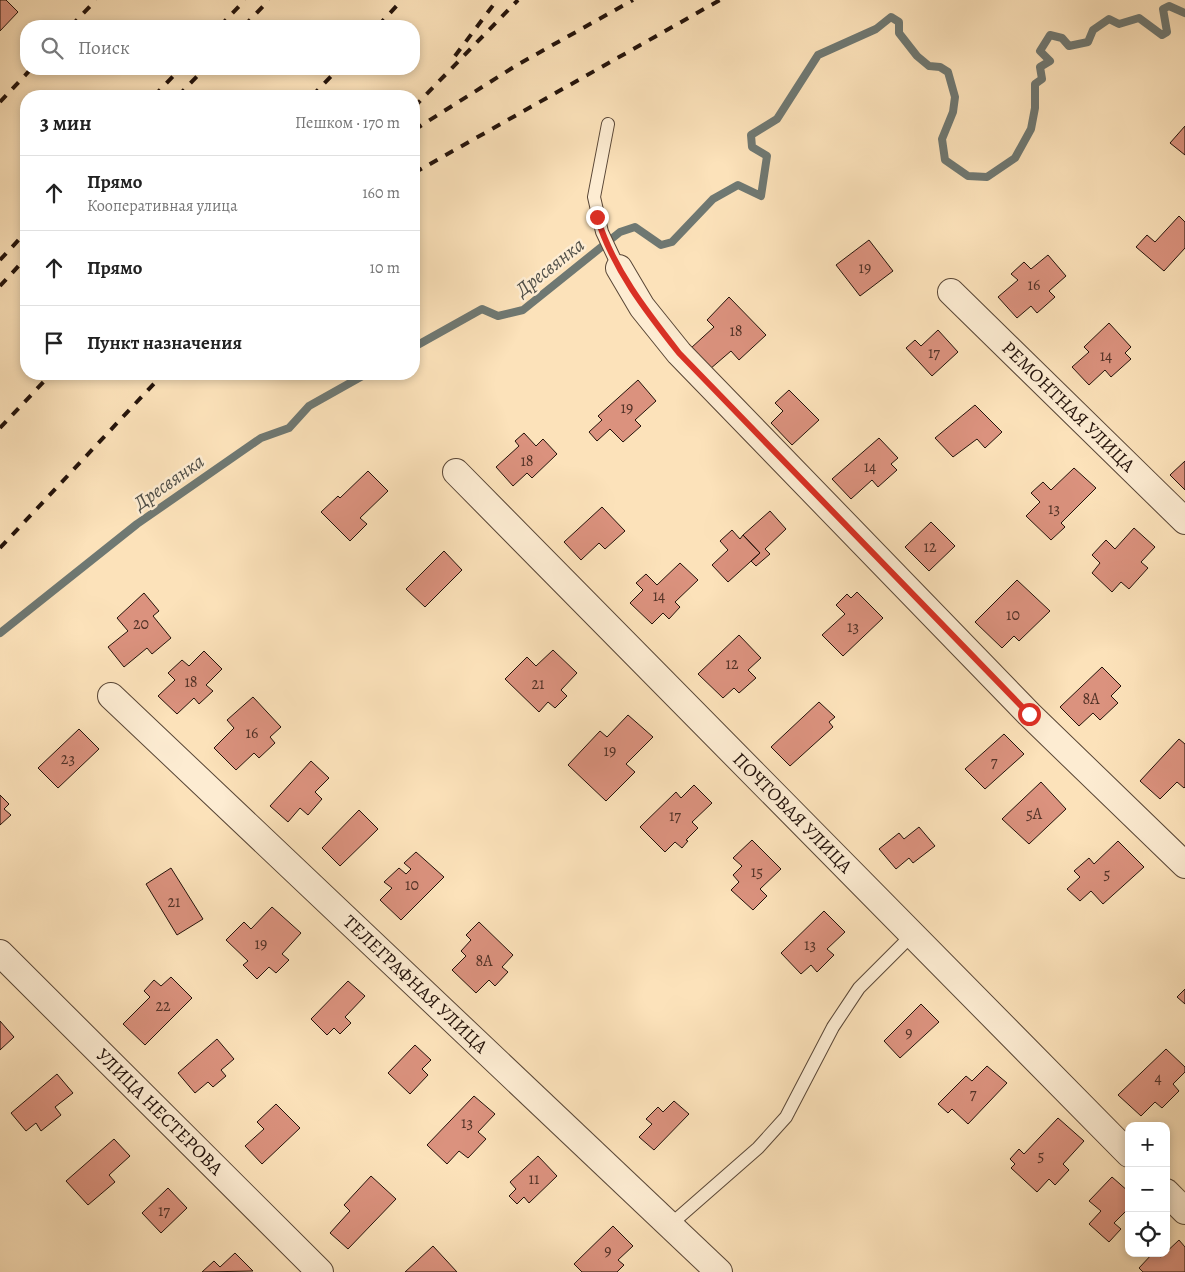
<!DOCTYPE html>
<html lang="ru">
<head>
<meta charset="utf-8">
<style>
	:root { --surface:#fff; --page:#f6f6f6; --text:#222; --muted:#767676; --line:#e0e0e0 }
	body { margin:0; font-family:Alegreya,serif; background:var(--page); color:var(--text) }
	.controls { position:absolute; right:15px; bottom:15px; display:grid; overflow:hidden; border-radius:10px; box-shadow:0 2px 8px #0003 }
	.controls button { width:45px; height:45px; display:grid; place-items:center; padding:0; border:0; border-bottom:1px solid var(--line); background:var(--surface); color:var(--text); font:25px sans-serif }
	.stop { position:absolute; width:15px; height:15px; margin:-11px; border:4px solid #d93025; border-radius:50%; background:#fff }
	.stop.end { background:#d93025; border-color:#fff; box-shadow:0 1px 5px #0008 }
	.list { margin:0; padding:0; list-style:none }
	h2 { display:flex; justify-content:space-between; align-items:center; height:65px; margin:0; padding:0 20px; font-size:21px }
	h2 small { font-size:16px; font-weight:400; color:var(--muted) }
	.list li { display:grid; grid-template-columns:32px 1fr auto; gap:15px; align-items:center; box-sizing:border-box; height:75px; padding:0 20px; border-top:1px solid var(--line) }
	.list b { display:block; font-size:19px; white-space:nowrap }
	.list p { margin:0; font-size:16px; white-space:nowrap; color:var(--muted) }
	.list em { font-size:16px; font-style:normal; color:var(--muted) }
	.icon { flex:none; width:28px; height:28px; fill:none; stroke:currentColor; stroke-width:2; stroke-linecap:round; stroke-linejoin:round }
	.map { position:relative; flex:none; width:1185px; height:1272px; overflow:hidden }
	.search { position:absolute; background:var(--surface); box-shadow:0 2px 8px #0003; left:20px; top:20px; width:400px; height:55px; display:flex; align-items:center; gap:12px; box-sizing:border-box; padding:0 18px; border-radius:20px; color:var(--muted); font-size:19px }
	.panel { position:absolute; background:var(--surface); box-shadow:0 2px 8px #0003; left:20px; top:90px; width:400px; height:290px; border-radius:20px }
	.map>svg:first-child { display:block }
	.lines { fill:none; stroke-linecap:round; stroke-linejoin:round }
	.stream { stroke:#6f7872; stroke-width:8 }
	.building { fill:#db927e; stroke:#23120a }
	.service-casing { stroke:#594636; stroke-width:14 }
	.minor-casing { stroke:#594636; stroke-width:28 }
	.service { stroke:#fdecd2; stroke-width:12 }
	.minor { stroke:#fdecd2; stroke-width:26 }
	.rail { stroke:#23120a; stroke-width:4; stroke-dasharray:9 9; stroke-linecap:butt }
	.route { stroke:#d93025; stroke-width:6 }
	.labels { text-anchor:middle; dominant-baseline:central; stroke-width:5; stroke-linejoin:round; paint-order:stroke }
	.number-label { font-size:16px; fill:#513227 }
	.street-label { font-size:19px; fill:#23120a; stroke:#fdecd2 }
	.water-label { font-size:20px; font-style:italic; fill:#4f4e47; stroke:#fdecd2 }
</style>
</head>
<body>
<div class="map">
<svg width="1185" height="1272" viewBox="0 0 1185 1272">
	<rect width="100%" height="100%" fill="#fce2ba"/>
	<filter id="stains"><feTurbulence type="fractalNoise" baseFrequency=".004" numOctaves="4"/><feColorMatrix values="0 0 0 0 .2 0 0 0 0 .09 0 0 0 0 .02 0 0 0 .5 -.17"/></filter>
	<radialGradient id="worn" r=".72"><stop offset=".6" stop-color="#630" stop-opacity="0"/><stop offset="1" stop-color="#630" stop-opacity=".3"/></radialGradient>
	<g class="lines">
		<!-- stream -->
		<path class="stream" d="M414,347L482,309L498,316L523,310L620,232L635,227L661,245L672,242L713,199L738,185L761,196L767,156L752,147L751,135L777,119L818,55L876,29L891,17L899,22V33L917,56L929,66L940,67L948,72L955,97L953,112L942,139L945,160L968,176L987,177L1015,158L1031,129L1035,108V84L1042,79L1040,67L1050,61L1040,51L1050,35L1062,38L1069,46L1088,42L1093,30L1109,19L1119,24L1139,18L1162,35L1167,32L1163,9L1169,6L1185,13
			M0,633L137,524L261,438L289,428L309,406L366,374"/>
	</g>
	<!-- building -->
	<path class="building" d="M0,0H6L18,12L0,31Z
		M1185,126V155L1170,143Z
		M1179,216L1185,222V248L1164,271L1136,247L1147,235L1155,242Z
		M869,240L893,271L860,296L836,265Z
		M1048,255L1066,276L1049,291L1055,297L1037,313L1031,306L1017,318L998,297L1018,280L1011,274L1024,262L1031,269Z
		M729,297L766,335L739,360L731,351L710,369L691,348L714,327L707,320Z
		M1109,323L1131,347L1125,353L1131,359L1111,377L1105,370L1089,385L1072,367L1089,352L1084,347Z
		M938,330L958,352L932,376L906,348L915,340L921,346Z
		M638,380L656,401L635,420L641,426L623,442L610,429L597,441L589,432L602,420L598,416Z
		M789,390L819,420L792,445L771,423L783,411L775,403Z
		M975,405L1002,432L985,448L977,439L953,457L935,438Z
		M524,433L536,446L543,439L557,454L532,478L527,473L513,486L496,467L519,446L515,441Z
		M879,438L898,458L891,464L897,470L878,487L872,480L851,499L832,479Z
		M1185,461V490L1170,475Z
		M1074,468L1096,488L1061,523L1065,527L1051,540L1026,516L1040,502L1031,493L1043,482L1051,490Z
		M368,471L388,491L360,518L367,524L350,541L321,512L338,496L340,498Z
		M602,507L625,531L605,549L599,543L581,560L564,542Z
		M770,511L786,529L765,549L770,554L756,566L751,561L760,553L743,535Z
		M931,522L955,546L929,571L905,547Z
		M1134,528L1155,547L1141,562L1148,568L1129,589L1121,582L1112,592L1092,573L1100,563L1092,555L1106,540L1115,549Z
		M732,530L740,539L743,535L760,553L728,582L712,565L728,550L720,541Z
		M444,551L462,570L425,607L406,589Z
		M680,563L698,580L675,602L680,607L669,619L663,613L652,624L630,603L643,590L636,583L646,574L657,585Z
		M1017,580L1050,611L1019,641L1014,636L1002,648L975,622Z
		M857,592L883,618L843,656L822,635L845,614L836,605L847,594L851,598Z
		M144,593L159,611L153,616L171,638L152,654L147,648L124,667L108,647L128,631L117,618Z
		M739,635L761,658L748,670L756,678L739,693L734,688L723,698L698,674Z
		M553,650L577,673L561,690L567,696L555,708L548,702L539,712L505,679L527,657L536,666Z
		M204,651L222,669L206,685L213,691L199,704L194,698L177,714L158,696L175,680L168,673L182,660L189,666Z
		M1102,667L1121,686L1111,696L1118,703L1100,720L1093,713L1079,726L1060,707Z
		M253,697L281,727L270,737L275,743L259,758L254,753L236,770L214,748L234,728L227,720Z
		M819,702L835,717L829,722L833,727L790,766L771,747Z
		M628,715L653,737L626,764L635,772L606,801L568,765L600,731L607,737Z
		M79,729L99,749L58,788L38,768Z
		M1004,734L1024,754L985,789L965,769Z
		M1179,739L1185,744V787L1184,788L1177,782L1160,799L1140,781Z
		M311,761L329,778L315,792L322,799L308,815L300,808L288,822L270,806Z
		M1041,782L1066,809L1029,844L1002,819Z
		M694,785L712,803L692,822L698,828L686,840L688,841L682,848L675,842L665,852L640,827L676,792L681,798Z
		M0,795L9,804L4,809L11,815L0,825Z
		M359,810L378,829L340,866L322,848Z
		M919,827L935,846L913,863L909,858L896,869L879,849L899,833L904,839Z
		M752,840L781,869L760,889L767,896L753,910L731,890L739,882L733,875L742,866L733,858Z
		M1118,841L1144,867L1103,904L1091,891L1080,901L1067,889L1080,877L1074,871L1089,858L1094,864Z
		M416,852L444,877L401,920L380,900L392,888L384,882L399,868L406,874L411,869L404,863Z
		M171,868L203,919L177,935L146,884Z
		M272,907L301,933L282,954L289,960L276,973L269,967L257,979L243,965L248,961L226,940L244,922L251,929Z
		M824,911L845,932L827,949L834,955L817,972L811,965L801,974L781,953Z
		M479,922L513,955L502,967L508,972L495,986L489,980L476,993L452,970L466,956L461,951L471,940L466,935Z
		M171,977L192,998L145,1045L123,1024L150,997L144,991L154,980L161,986Z
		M348,981L365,996L345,1017L351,1023L340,1034L334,1028L327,1035L311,1019Z
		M1185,989V1004L1177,997Z
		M921,1004L939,1022L900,1058L884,1041Z
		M0,1021L14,1037L0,1050Z
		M217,1039L234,1059L221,1070L226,1076L213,1087L208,1082L195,1093L178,1073Z
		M415,1045L431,1060L422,1069L428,1075L410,1094L388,1073Z
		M1166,1049L1185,1067V1072L1173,1084L1179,1091L1162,1108L1155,1102L1141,1116L1118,1095Z
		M987,1066L1007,1083L968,1124L952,1109L948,1113L938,1104L966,1076L972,1081Z
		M57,1074L73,1093L55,1107L61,1115L41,1131L36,1123L26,1131L11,1113Z
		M474,1096L495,1114L478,1132L486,1139L468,1158L459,1151L447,1164L427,1145Z
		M674,1101L689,1114L654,1150L639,1137L652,1124L646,1119L658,1107L663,1112Z
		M276,1104L300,1128L262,1164L245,1146L264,1129L257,1122Z
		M1058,1118L1084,1141L1063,1164L1069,1170L1055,1185L1049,1179L1037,1192L1011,1168L1015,1164L1010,1159L1019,1149L1024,1154Z
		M114,1139L130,1156L109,1175L115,1182L88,1205L66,1181Z
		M538,1156L557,1176L529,1203L524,1197L517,1204L509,1196L516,1189L510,1182Z
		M371,1176L396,1199L348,1249L330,1233L350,1211L344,1205Z
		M1112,1177L1129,1192V1208L1114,1223L1121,1229L1109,1242L1089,1224L1101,1211L1089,1201Z
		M168,1188L187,1208L161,1233L142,1213Z
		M613,1226L633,1246L618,1260L624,1265L617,1272H582L574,1264Z
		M1179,1240L1185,1247V1272H1143L1139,1268L1153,1253L1161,1257Z
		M433,1246L457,1272H405L417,1261Z
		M235,1253L253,1271L202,1272L214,1261L220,1267Z"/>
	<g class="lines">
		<!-- service casing -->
		<g class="service-casing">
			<path id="service" d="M608,124L594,197L602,232L619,268
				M670,1225L758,1148L786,1117L833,1027L859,988L912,935"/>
		</g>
		<!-- minor casing -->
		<g class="minor-casing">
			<g id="minor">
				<path d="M619,268L642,307L679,353L1029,714L1185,865"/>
				<path id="s1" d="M951,292L1185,521"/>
				<path id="s2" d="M456,472L1129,1154"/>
				<path id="s3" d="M111,696L719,1272"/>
				<path id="s4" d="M0,953L320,1272"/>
				<path d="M1166,1192L1185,1211"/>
			</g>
		</g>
		<!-- service -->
		<use href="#service" class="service"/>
		<!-- minor -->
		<use href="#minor" class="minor"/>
		<!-- rail -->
		<path class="rail" d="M71,26L96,0
			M220,26L245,0
			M244,26L269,0
			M378,26L402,0
			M455,56L497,0
			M154,96L180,69
			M178,96L204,69
			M312,96L338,69
			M0,102L31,69
			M414,107L518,0
			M414,130L517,65L633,0
			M414,173L720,0
			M0,260L26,232
			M0,286L26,258
			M0,428L51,374
			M0,548L163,374"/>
	</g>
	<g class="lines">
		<!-- route -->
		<path class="route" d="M597,217C613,269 646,311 679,353L1029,714"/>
	</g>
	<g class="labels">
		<!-- number labels -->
		<g class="number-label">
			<text x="865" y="268">19</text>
			<text x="1034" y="285">16</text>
			<text x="736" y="331">18</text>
			<text x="934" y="353">17</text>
			<text x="1106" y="356">14</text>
			<text x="627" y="408">19</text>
			<text x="527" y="461">18</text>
			<text x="870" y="467">14</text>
			<text x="1054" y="509">13</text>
			<text x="930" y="547">12</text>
			<text x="659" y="596">14</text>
			<text x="1013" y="615">10</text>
			<text x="141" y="624">20</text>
			<text x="853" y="627">13</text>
			<text x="732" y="664">12</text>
			<text x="191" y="682">18</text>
			<text x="538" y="684">21</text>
			<text x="1091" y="699">8А</text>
			<text x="252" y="733">16</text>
			<text x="610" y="751">19</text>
			<text x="68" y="759">23</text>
			<text x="994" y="762">7</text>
			<text x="1034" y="814">5А</text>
			<text x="675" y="816">17</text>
			<text x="757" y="872">15</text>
			<text x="1107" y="874">5</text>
			<text x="412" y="885">10</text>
			<text x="174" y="902">21</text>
			<text x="261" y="944">19</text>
			<text x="810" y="945">13</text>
			<text x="484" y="961">8А</text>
			<text x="163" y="1006">22</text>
			<text x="909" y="1033">9</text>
			<text x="1158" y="1078">4</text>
			<text x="973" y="1094">7</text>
			<text x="467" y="1123">13</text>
			<text x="1041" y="1156">5</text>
			<text x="534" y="1179">11</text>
			<text x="164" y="1211">17</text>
			<text x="608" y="1251">9</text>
		</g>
		<!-- street labels -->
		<g class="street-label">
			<text stroke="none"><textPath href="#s1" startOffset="164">РЕМОНТНАЯ УЛИЦА</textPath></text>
			<text stroke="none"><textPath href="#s2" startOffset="479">ПОЧТОВАЯ УЛИЦА</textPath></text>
			<text stroke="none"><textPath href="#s3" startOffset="419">ТЕЛЕГРАФНАЯ УЛИЦА</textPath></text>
			<text stroke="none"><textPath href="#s4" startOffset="225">УЛИЦА НЕСТЕРОВА</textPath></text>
		</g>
		<!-- water labels -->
		<g class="water-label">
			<text transform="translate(550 267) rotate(-38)">Дресвянка</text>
			<text transform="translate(169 482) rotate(-35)">Дресвянка</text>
		</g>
	</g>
	<rect width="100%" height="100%" filter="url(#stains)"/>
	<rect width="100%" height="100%" fill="url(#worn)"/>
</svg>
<div class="controls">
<button>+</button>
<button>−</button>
<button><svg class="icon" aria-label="locate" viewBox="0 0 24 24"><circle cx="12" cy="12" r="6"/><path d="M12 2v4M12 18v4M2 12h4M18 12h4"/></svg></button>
</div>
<div class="stop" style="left:1029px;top:714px"></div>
<div class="stop end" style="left:597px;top:217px"></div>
<div class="search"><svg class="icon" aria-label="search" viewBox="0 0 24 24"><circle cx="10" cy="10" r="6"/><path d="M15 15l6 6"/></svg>Поиск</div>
<section class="panel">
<h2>3 мин<small>Пешком · 170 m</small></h2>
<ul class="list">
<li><svg class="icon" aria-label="ahead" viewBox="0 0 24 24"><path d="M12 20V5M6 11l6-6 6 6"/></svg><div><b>Прямо</b><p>Кооперативная улица</p></div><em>160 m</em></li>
<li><svg class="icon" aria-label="ahead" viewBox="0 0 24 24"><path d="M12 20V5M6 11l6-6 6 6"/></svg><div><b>Прямо</b></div><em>10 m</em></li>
<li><svg class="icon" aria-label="arrive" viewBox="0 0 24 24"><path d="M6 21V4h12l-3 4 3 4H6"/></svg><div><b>Пункт назначения</b></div></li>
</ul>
</section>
</div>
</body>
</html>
